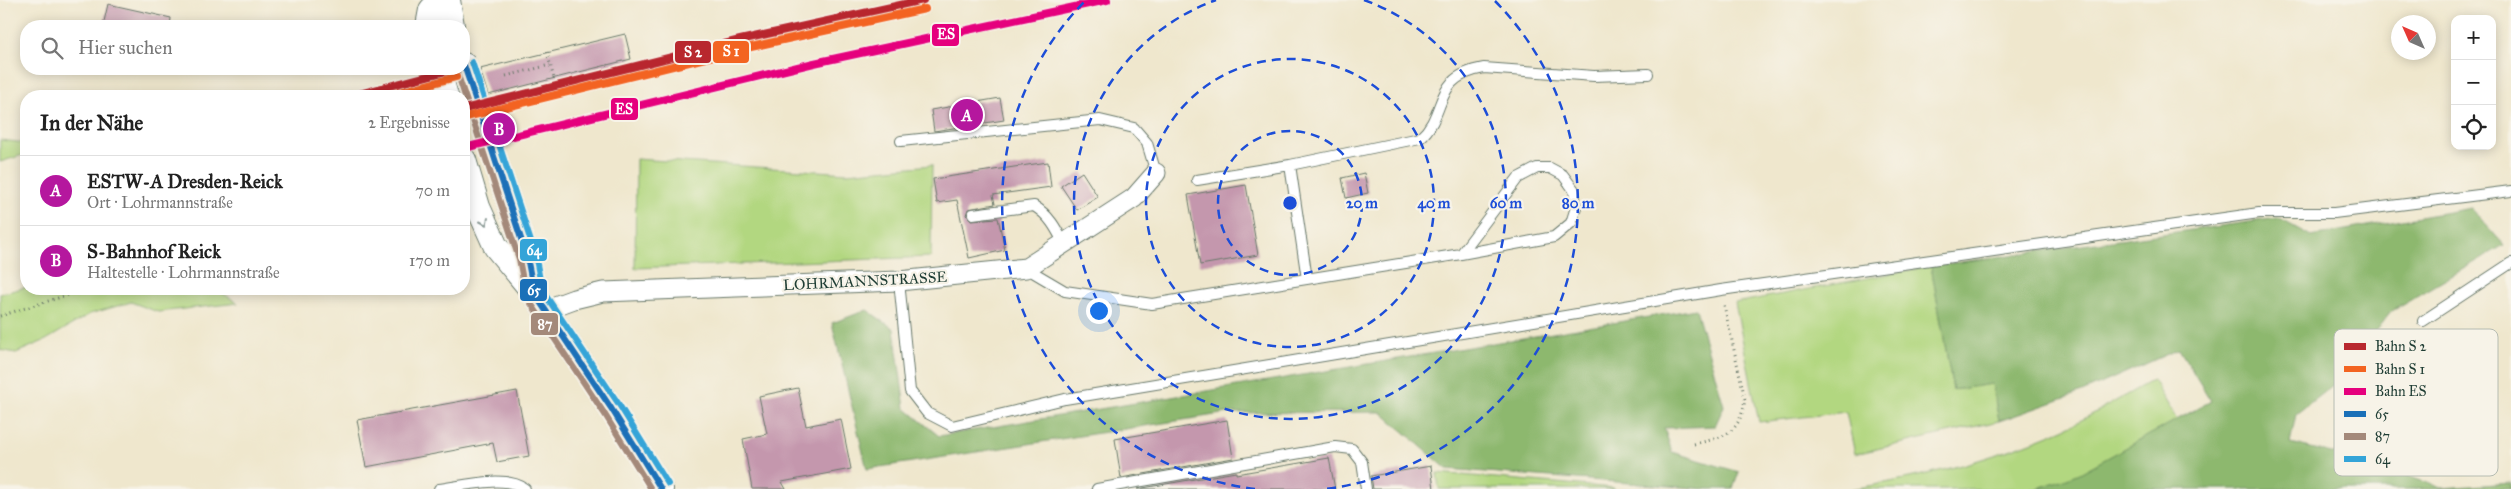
<!DOCTYPE html>
<html lang="de">
<head>
<meta charset="utf-8">
<style>
	:root { --surface:#fff; --page:#f2f2f2; --text:#222; --muted:#767676; --line:#e0e0e0; --accent:#b5179e }
	body { margin:0; font-family:"IM FELL Great Primer",serif; background:var(--page); color:var(--text) }
	.controls { position:absolute; right:15px; top:15px; display:grid; overflow:hidden; border-radius:10px; box-shadow:0 2px 12px #0003 }
	.controls button { width:45px; height:45px; display:grid; place-items:center; padding:0; border:0; border-bottom:1px solid var(--line); background:var(--surface); color:var(--text); font:25px sans-serif }
	.compass { position:absolute; left:2391px; top:15px; width:45px; height:45px; border-radius:50%; background:var(--surface); box-shadow:0 2px 12px #0003; rotate:315deg }
	.you { position:absolute; left:1098px; top:310px; width:18px; height:18px; margin:-12px; border:4px solid #fff; border-radius:50%; background:#1a73e8; box-shadow:0 0 0 8px #1a73e833 }
	.badge { display:grid; place-items:center; width:32px; height:32px; border-radius:50%; background:var(--accent); color:#fff; font-size:16px; font-weight:700 }
	.pin { position:absolute; translate:-50% -50%; border:2px solid #fff; box-shadow:0 1px 5px #0006 }
	.list { margin:0; padding:0; list-style:none }
	h2 { display:flex; justify-content:space-between; align-items:center; height:65px; margin:0; padding:0 20px; font-size:21px }
	h2 small { font-size:16px; font-weight:400; color:var(--muted) }
	.list li { display:grid; grid-template-columns:32px 1fr auto; gap:15px; align-items:center; box-sizing:border-box; height:70px; padding:0 20px; border-top:1px solid var(--line) }
	.list b { display:block; font-size:19px; white-space:nowrap }
	.list p { margin:0; font-size:16px; white-space:nowrap; color:var(--muted) }
	.list em { font-size:16px; font-style:normal; color:var(--muted) }
	.icon { flex:none; width:28px; height:28px; fill:none; stroke:currentColor; stroke-width:2; stroke-linecap:round; stroke-linejoin:round }
	.map { position:relative; flex:none; width:2511px; height:489px; overflow:hidden }
	.search { position:absolute; background:var(--surface); box-shadow:0 2px 12px #0003; left:20px; top:20px; width:450px; height:55px; display:flex; align-items:center; gap:12px; box-sizing:border-box; padding:0 18px; border-radius:20px; color:var(--muted); font-size:19px }
	.panel { position:absolute; background:var(--surface); box-shadow:0 2px 12px #0003; left:20px; top:90px; width:450px; height:205px; border-radius:20px }
	.map>svg:first-child { display:block }
	.green { fill:#b2d780; stroke:#688a5a }
	.forest { fill:#8db86e; stroke:#567a51 }
	.building { fill:#c497ad }
	.lines { fill:none; stroke-linecap:round; stroke-linejoin:round }
	.service-casing { stroke:#68786a; stroke-width:12 }
	.minor-casing { stroke:#68786a; stroke-width:21 }
	.tertiary-casing { stroke:#68786a; stroke-width:26 }
	.path { stroke:#68786a; stroke-width:3; stroke-dasharray:1 4; stroke-linecap:butt }
	.service { stroke:#fff; stroke-width:10 }
	.minor { stroke:#fff; stroke-width:19 }
	.tertiary { stroke:#fff; stroke-width:24 }
	.bus-1-casing { stroke:#f7f3e8; stroke-width:10 }
	.bus-2-casing { stroke:#f7f3e8; stroke-width:10 }
	.bus-3-casing { stroke:#f7f3e8; stroke-width:10 }
	.bus-1 { stroke:#1a70b8; stroke-width:6 }
	.bus-2 { stroke:#a4897a; stroke-width:6 }
	.bus-3 { stroke:#34a4d8; stroke-width:6 }
	.rail-1-casing { stroke:#f7f3e8; stroke-width:11 }
	.rail-2-casing { stroke:#f7f3e8; stroke-width:11 }
	.rail-3-casing { stroke:#f7f3e8; stroke-width:11 }
	.rail-1 { stroke:#b8282e; stroke-width:8 }
	.rail-2 { stroke:#f36421; stroke-width:8 }
	.rail-3 { stroke:#e5007d; stroke-width:8 }
	.oneway { stroke:#8f9e9a }
	.ring { fill:none; stroke:#1d4ed8; stroke-width:2.5; stroke-dasharray:9 6 }
	.labels { text-anchor:middle; dominant-baseline:central; stroke-width:4.5; stroke-linejoin:round; paint-order:stroke }
	.street-label { font-size:15px; fill:#1f3d34; stroke:#f7f3e8 }
	.key { fill:#f7f3e8; stroke:#b6bcb2; stroke-width:1 }
	.key-label { font-size:14px; fill:#1f3d34 }
	.centre { fill:#1d4ed8; stroke:#f7f3e8; stroke-width:2.5 }
	.ring-label { font-size:15px; text-anchor:middle; font-weight:bold; fill:#1d4ed8; stroke:#f7f3e8; stroke-width:4.5; stroke-linejoin:round; paint-order:stroke }
	.line-badge { stroke:#f7f3e8; stroke-width:2 }
	.badge-label { font-size:14px; text-anchor:middle; font-weight:bold; fill:#fff }
</style>
</head>
<body>
<div class="map">
<svg width="2511" height="489" viewBox="0 0 2511 489">
	<rect width="100%" height="100%" fill="#f7f3e8"/>
	<filter id="ink" filterUnits="userSpaceOnUse"><feTurbulence type="fractalNoise" baseFrequency=".02" numOctaves="2"/><feDisplacementMap in="SourceGraphic" scale="10" xChannelSelector="R" yChannelSelector="G"/><feConvolveMatrix kernelMatrix="1 2 1 2 8 2 1 2 1" color-interpolation-filters="sRGB"/></filter>
	<filter id="wash" filterUnits="userSpaceOnUse"><feTurbulence type="fractalNoise" baseFrequency=".0096" numOctaves="4" result="noise"/><feDisplacementMap in="SourceGraphic" scale="20" xChannelSelector="R" yChannelSelector="G"/><feGaussianBlur stdDeviation="1.12" result="paint"/><feColorMatrix in="noise" values="0 0 0 0 0 0 0 0 0 0 0 0 0 0 0 0 0 1.4 0 .05"/><feComposite in="paint" operator="in"/></filter>
	<g filter="url(#wash)">
		<rect width="100%" height="100%" fill="#efe7cd"/>
		<!-- green -->
		<path class="green" d="M0,140L26,143V154L0,162Z
			M636,159L847,173L932,165L931,257L635,268Z
			M1931,266L1953,390L1992,383L1999,421L1855,454L1846,412L1759,422L1735,303Z
			M26,287L216,289L238,303L158,312L131,302L90,314L46,340L16,353L0,350V294Z
			M2153,380L2177,420L2078,475L2035,489H1851C1925,477 1994,459 2063,429C2094,415 2123,396 2153,380Z
			M1437,473L1614,488L1615,489H1439Z"/>
		<!-- forest -->
		<path class="forest" d="M2471,208L2504,245L2392,311L2334,384L2296,414L2290,443L2369,462L2441,488L2511,483V489H2036L2078,474L2211,401L2179,349L2082,392L1999,421L1992,384L1953,390L1931,266L2278,218L2311,236Z
			M1696,309L1724,406L1715,426L1664,428L1672,452L1739,472L1733,489H1707L1447,469L1381,412L1228,413L867,469L832,323L867,310L894,329L905,408L939,436Z"/>
		<g id="blocks">
			<!-- building -->
			<path class="building" d="M108,4L171,18L170,26H103Z
				M625,34L631,59L488,95L480,69Z
				M427,82L432,96H398L397,89Z
				M1000,98L1004,120L934,131L931,110Z
				M1048,162L1051,187L993,195L995,204L968,209L966,215L971,220L998,218L1005,250L969,258L957,200L937,203L933,179Z
				M1082,172L1098,197L1077,210L1061,186Z
				M1364,173L1368,193L1346,198L1342,178Z
				M1246,185L1258,255L1200,265L1188,195Z
				M798,388L806,426L841,419L851,469L782,482L786,489H752L743,439L767,434L759,396Z
				M517,391L529,456L497,462L493,443L366,467L357,420Z
				M1227,420L1233,458L1121,478L1115,439Z
				M1329,458L1335,489H1137L1236,472V474Z
				M1431,466L1434,489H1373L1371,476Z"/>
		</g>
	</g>
	<g filter="url(#ink)">
		<use href="#blocks" fill-opacity="0" stroke="#68786a" stroke-width="1"/>
		<g class="lines">
			<!-- service casing -->
			<g class="service-casing">
				<path id="service" d="M901,141L1100,120L1134,128L1147,143L1156,173
					M1197,180L1290,165
					M973,214L1034,206C1049,215 1056,228 1064,244
					M1026,268L1065,291L1152,304L1461,254L1554,237L1571,223L1576,207L1574,190L1563,175L1550,168H1537L1518,178L1461,254
					M1307,279L1290,165L1420,138C1449,112 1431,77 1484,68L1594,76L1648,74
					M899,281L910,391L927,413L952,426L1065,399L1721,290L2259,213H2334L2511,191
					M2423,321L2511,263
					M439,489C462,486 506,474 525,489
					M1097,489L1335,447L1352,449L1362,462L1366,489"/>
			</g>
			<!-- minor casing -->
			<g class="minor-casing">
				<path id="minor" d="M544,310L574,299L603,292L899,281L1026,268L1134,198L1156,173"/>
			</g>
			<!-- tertiary casing -->
			<g class="tertiary-casing">
				<path id="tertiary" d="M448,0L452,26
					M428,26L431,10L440,0
					M464,65L527,257L533,292
					M438,69L446,96
					M464,160L478,207L496,247L534,293L611,408L661,489"/>
			</g>
			<!-- path -->
			<path class="path" d="M547,52L554,79
				M506,76L550,65
				M400,89L402,96
				M0,316L87,289
				M1694,444C1725,437 1740,434 1745,399L1724,305"/>
			<!-- service -->
			<use href="#service" class="service"/>
			<!-- minor -->
			<use href="#minor" class="minor"/>
			<!-- tertiary -->
			<use href="#tertiary" class="tertiary"/>
			<!-- bus-1 casing -->
			<g class="bus-1-casing">
				<path id="bus-1" d="M464,65L527,257L534,293L611,408L661,489"/>
			</g>
			<!-- bus-2 casing -->
			<g class="bus-2-casing">
				<path id="bus-2" d="M456,69L519,259L526,296L604,413L651,489"/>
			</g>
			<!-- bus-3 casing -->
			<g class="bus-3-casing">
				<path id="bus-3" d="M472,62L535,254L542,290L618,403L668,484"/>
			</g>
			<!-- bus-1 -->
			<use href="#bus-1" class="bus-1"/>
			<!-- bus-2 -->
			<use href="#bus-2" class="bus-2"/>
			<!-- bus-3 -->
			<use href="#bus-3" class="bus-3"/>
			<!-- rail-1 casing -->
			<g class="rail-1-casing">
				<path id="rail-1" d="M351,96L454,69
					M464,109L740,40L923,0"/>
			</g>
			<!-- rail-2 casing -->
			<g class="rail-2-casing">
				<path id="rail-2" d="M385,96L456,77
					M466,117L742,49L925,9"/>
			</g>
			<!-- rail-3 casing -->
			<g class="rail-3-casing">
				<path id="rail-3" d="M464,148L814,63L1107,0"/>
			</g>
			<!-- rail-1 -->
			<use href="#rail-1" class="rail-1"/>
			<!-- rail-2 -->
			<use href="#rail-2" class="rail-2"/>
			<!-- rail-3 -->
			<use href="#rail-3" class="rail-3"/>
		</g>
		<!-- one-way arrows -->
		<defs><path id="oneway-chevron" d="M-2-3.5L2.5 0L-2 3.5" fill="none" stroke-width="1.6" stroke-linecap="round" stroke-linejoin="round" transform="scale(1.25)"/></defs>
		<use class="oneway" href="#oneway-chevron" transform="translate(485 222) rotate(66)"/>
	</g>
	<!-- distance rings -->
	<g class="ring">
		<circle cx="1290" cy="203" r="72"/>
		<circle cx="1290" cy="203" r="144"/>
		<path d="M1364 0A216 216 0 1 1 1216 0"/>
		<path d="M1255 489A288 288 0 0 1 1085 1M1495 1A288 288 0 0 1 1325 489"/>
	</g>
	<g class="labels">
		<!-- street labels -->
		<g class="street-label">
			<text transform="translate(865 281) rotate(-3)">LOHRMANNSTRASSE</text>
		</g>
	</g>
	<!-- legend -->
	<rect x="2334" y="329" width="164" height="147" rx="8" class="key"/>
	<rect x="2344" y="343" width="22" height="7" fill="#b8282e"/>
	<rect x="2344" y="366" width="22" height="6" fill="#f36421"/>
	<rect x="2344" y="388" width="22" height="7" fill="#e5007d"/>
	<rect x="2344" y="411" width="22" height="6" fill="#1a70b8"/>
	<rect x="2344" y="433" width="22" height="7" fill="#a4897a"/>
	<rect x="2344" y="456" width="22" height="6" fill="#34a4d8"/>
	<g class="key-label">
		<text x="2375" y="351">Bahn S 2</text>
		<text x="2375" y="374">Bahn S 1</text>
		<text x="2375" y="396">Bahn ES</text>
		<text x="2375" y="419">65</text>
		<text x="2375" y="441">87</text>
		<text x="2375" y="464">64</text>
	</g>
	<circle cx="1290" cy="203" r="8" class="centre"/>
	<g class="ring-label">
		<text x="1362" y="208">20 m</text>
		<text x="1434" y="208">40 m</text>
		<text x="1506" y="208">60 m</text>
		<text x="1578" y="208">80 m</text>
	</g>
	<g class="line-badge">
		<rect x="931" y="23" width="29" height="24" rx="5" fill="#e5007d"/>
		<rect x="712" y="40" width="38" height="24" rx="5" fill="#f36421"/>
		<rect x="674" y="40" width="38" height="24" rx="5" fill="#b8282e"/>
		<rect x="610" y="97" width="29" height="24" rx="5" fill="#e5007d"/>
		<rect x="519" y="238" width="29" height="24" rx="5" fill="#34a4d8"/>
		<rect x="519" y="278" width="29" height="24" rx="5" fill="#1a70b8"/>
		<rect x="530" y="312" width="29" height="24" rx="5" fill="#a4897a"/>
	</g>
	<g class="badge-label">
		<text x="946" y="39">ES</text>
		<text x="731" y="56">S 1</text>
		<text x="693" y="57">S 2</text>
		<text x="624" y="114">ES</text>
		<text x="534" y="255">64</text>
		<text x="534" y="295">65</text>
		<text x="545" y="329">87</text>
	</g>
</svg>
<div class="controls">
<button>+</button>
<button>−</button>
<button><svg class="icon" aria-label="locate" viewBox="0 0 24 24"><circle cx="12" cy="12" r="6"/><path d="M12 2v4M12 18v4M2 12h4M18 12h4"/></svg></button>
</div>
<svg class="compass" viewBox="-18 -18 36 36"><path d="M0-13l5 13h-10z" fill="#e53935"/><path d="M0 13l5-13h-10z" fill="#767676"/></svg>
<div class="you"></div>
<div class="pin badge" style="left:967px;top:115px">A</div>
<div class="pin badge" style="left:499px;top:129px">B</div>
<div class="search"><svg class="icon" aria-label="search" viewBox="0 0 24 24"><circle cx="10" cy="10" r="6"/><path d="M15 15l6 6"/></svg>Hier suchen</div>
<section class="panel">
<h2>In der Nähe<small>2 Ergebnisse</small></h2>
<ul class="list">
<li><span class="badge">A</span><div><b>ESTW-A Dresden-Reick</b><p>Ort · Lohrmannstraße</p></div><em>70 m</em></li>
<li><span class="badge">B</span><div><b>S-Bahnhof Reick</b><p>Haltestelle · Lohrmannstraße</p></div><em>170 m</em></li>
</ul>
</section>
</div>
</body>
</html>
